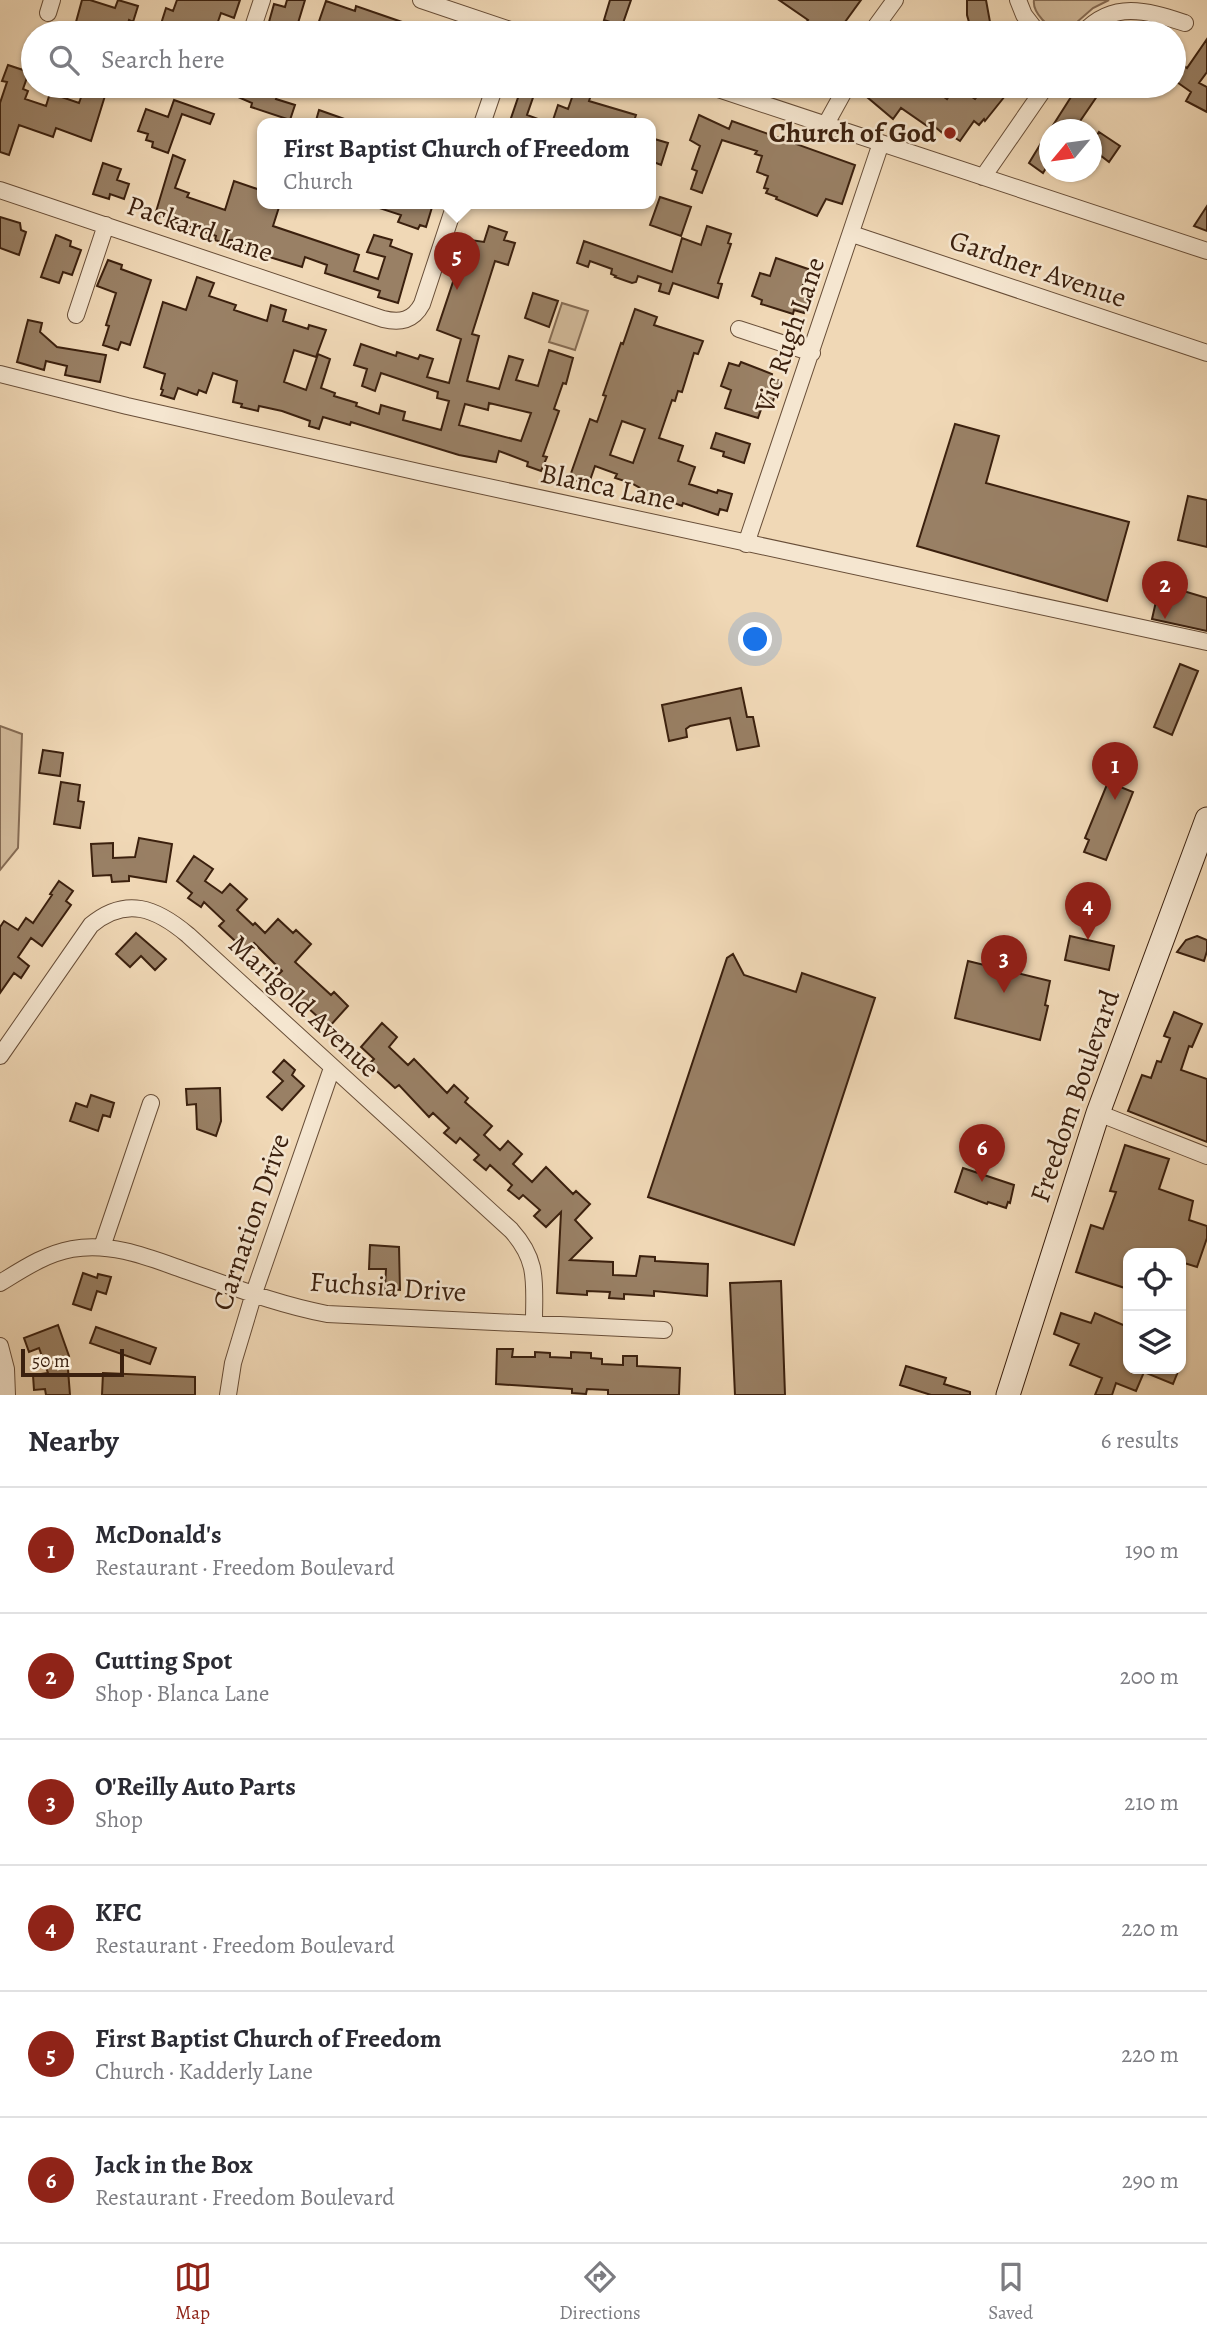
<!DOCTYPE html>
<html lang="en">
<head>
<meta charset="utf-8">
<style>
	:root { --surface:#fff; --page:#f2f2f3; --text:#2b2b33; --muted:#7c7c81; --line:#e1e1e2; --accent:#8f2418 }
	body { margin:0; font-family:Alegreya,serif; background:var(--page); color:var(--text) }
	.controls { position:absolute; right:21px; bottom:21px; display:grid; overflow:hidden; border-radius:14px; box-shadow:0 2px 5px #0004 }
	.controls button { width:63px; height:63px; display:grid; place-items:center; padding:0; border:0; border-bottom:2px solid var(--line); background:var(--surface); color:var(--text); font:35px sans-serif }
	.compass { position:absolute; left:1039px; top:119px; width:63px; height:63px; border-radius:50%; background:var(--surface); box-shadow:0 2px 5px #0004; rotate:241deg }
	.scale { position:absolute; left:21px; bottom:18px; width:103px; box-sizing:border-box; padding-left:7px; border:4px solid #3b200e; border-top:0; font-size:19px; line-height:24px; white-space:nowrap; color:#3b200e; -webkit-text-stroke:5px #f5e6d0; paint-order:stroke }
	.you { position:absolute; left:756px; top:640px; width:24px; height:24px; margin:-18px; border:5px solid #fff; border-radius:50%; background:#1a73e8; box-shadow:0 0 0 10px #1a73e833 }
	.badge { display:grid; place-items:center; width:46px; height:46px; border-radius:50%; background:var(--accent); color:#fff; font-size:23px; font-weight:700 }
	.pin { position:absolute; translate:-50% -58px; filter:drop-shadow(0 2px 4px #0008) }
	.pin::after { content:''; position:absolute; top:37px; width:24px; height:21px; background:inherit; clip-path:polygon(0 0,100% 0,50% 100%) }
	.popup { position:absolute; left:257px; top:118px; width:399px; height:91px; box-sizing:border-box; display:grid; place-content:center; border-radius:14px; background:var(--surface); filter:drop-shadow(0 2px 5px #0005); font-size:23px; white-space:nowrap; color:var(--muted) }
	.popup b { font-size:26px; color:var(--text) }
	.popup::after { content:''; position:absolute; left:50%; top:100%; margin-left:-14px; border:14px solid transparent; border-top-color:var(--surface) }
	.list { margin:0; padding:0; list-style:none }
	h2 { display:flex; justify-content:space-between; align-items:center; height:91px; margin:0; padding:0 28px; font-size:30px }
	h2 small { font-size:23px; font-weight:400; color:var(--muted) }
	.list li { display:grid; grid-template-columns:46px 1fr auto; gap:21px; align-items:center; box-sizing:border-box; height:126px; padding:0 28px; border-top:2px solid var(--line) }
	.list b { display:block; font-size:26px; white-space:nowrap }
	.list p { margin:0; font-size:23px; white-space:nowrap; color:var(--muted) }
	.list em { font-size:23px; font-style:normal; color:var(--muted) }
	.icon { flex:none; width:38px; height:38px; fill:none; stroke:currentColor; stroke-width:2; stroke-linecap:round; stroke-linejoin:round }
	.map { position:relative; flex:none; width:1207px; height:1395px; overflow:hidden }
	.search { position:absolute; background:var(--surface); box-shadow:0 2px 5px #0004; left:21px; right:21px; top:21px; height:77px; display:flex; align-items:center; gap:18px; box-sizing:border-box; padding:0 24px; border-radius:38px; color:var(--muted); font-size:26px }
	.sheet { height:847px; background:var(--surface) }
	nav { display:flex; justify-content:space-around; align-items:center; box-sizing:border-box; height:98px; border-top:2px solid var(--line); background:var(--surface); font-size:19px; color:var(--muted) }
	nav a { display:grid; justify-items:center; gap:4px }
	nav .on { color:var(--accent) }
	.map>svg:first-child { display:block }
	.green { fill:#d1b999; stroke:#866c54; stroke-width:2 }
	.building { fill:#998065; stroke:#3b200e; stroke-width:2; fill-rule:evenodd }
	.lines { fill:none; stroke-linecap:round; stroke-linejoin:round }
	.street-casing { stroke:#684e38; stroke-width:18 }
	.secondary-casing { stroke:#3b200e; stroke-width:25 }
	.street { stroke:#f5e6d0; stroke-width:16 }
	.secondary { stroke:#f5e6d0; stroke-width:23 }
	.poi-dot { fill:#8f2418; stroke:#f5e6d0; stroke-width:2.5 }
	.labels { text-anchor:middle; dominant-baseline:central; stroke-width:5; stroke-linejoin:round; paint-order:stroke }
	.poi-label { font-size:28px; font-weight:bold; fill:#3b200e; stroke:#f5e6d0; text-anchor:end }
	.street-label { font-size:28px; fill:#3b200e; stroke:#f5e6d0 }
</style>
</head>
<body>
<div class="map">
<svg width="1207" height="1395" viewBox="0 0 1207 1395">
	<rect width="100%" height="100%" fill="#f0d8b6"/>
	<filter id="stains"><feTurbulence type="fractalNoise" baseFrequency=".00286" numOctaves="4"/><feColorMatrix values="0 0 0 0 .2 0 0 0 0 .09 0 0 0 0 .02 0 0 0 .5 -.17"/></filter>
	<radialGradient id="worn" r=".72"><stop offset=".6" stop-color="#630" stop-opacity="0"/><stop offset="1" stop-color="#630" stop-opacity=".3"/></radialGradient>
	<!-- green -->
	<path class="green" d="M1034,0H1109L1093,8L1068,30L1061,33C1049,28 1032,13 1034,0Z
		M562,303L588,311L575,350L549,342Z
		M0,726L22,734L18,848L0,870Z"/>
	<!-- building -->
	<path class="building" d="M82,0H90L115,8L118,0L138,6L133,22L129,20L126,30L120,27L118,33H73Z
		M177,0H240L234,18L221,13L214,33L181,23L180,27L176,26L175,29L161,24L166,8L173,11Z
		M287,0H305L295,33H283L267,29L274,4L285,7Z
		M610,0H631L622,26L604,20Z
		M779,0H861L837,33H828L821,28L817,33L805,24L808,20Z
		M967,0H986L992,33H972L967,15Z
		M326,1L355,11L356,6L402,22L399,33H369L339,23L336,33H315Z
		M1207,39V72L1199,83L1207,87V112L1186,101L1191,92L1174,80V59L1187,68Z
		M8,65L29,72L23,89L28,91L25,99L46,106L50,93L79,103L84,89L92,92L94,86H108L91,141L56,128L53,137L19,125L9,155L0,152V103L7,82L2,81Z
		M213,86H281L276,99L295,105L290,120L251,107L252,103Z
		M522,86H537L527,115L546,122V124H509Z
		M576,86H594L589,101L636,115L633,124H565L553,120L558,105L568,109Z
		M875,86H910L924,95L930,87L947,99L956,86L975,99L986,86H1003L1009,91L985,121L984,119L979,125L974,121L960,141L952,136L950,139L935,127L933,130L901,108L893,119L867,97Z
		M1078,86H1104L1074,130H1050Z
		M174,100L214,114L210,124L182,114L168,153L152,147L153,142L146,140L148,134L138,131L146,109L168,117Z
		M319,110L353,122V124H315Z
		M699,115L729,129L732,121L855,165L842,204L826,199L817,216L776,199L777,197L766,193L768,189L764,188L768,176L757,172L762,156L755,154L757,151L722,140L702,193L691,189L697,171L692,169L700,146L690,140Z
		M1049,130V163L1043,173L1029,163Z
		M1099,132L1120,146L1109,162L1091,148V144Z
		M651,138L668,143L661,165L651,161Z
		M173,155L185,160L175,188L189,193L187,197L225,210L234,181L263,191V204H280L273,226L359,255L354,271L378,279L385,257L367,252L374,235L392,240L390,246L412,254L398,303L378,297L380,291L325,273L327,265L305,257L302,267L253,252L254,248L233,240H229L227,244L215,240L216,236L155,215Z
		M103,163L121,169L117,180L129,184L124,199L110,194L109,199L93,194Z
		M660,197L691,207L681,236L650,225Z
		M374,204H433L426,227L420,225L418,229L398,222L401,215L373,206Z
		M1207,206V231L1194,226Z
		M0,217L20,223L21,230L26,232L19,255L0,248Z
		M489,226L507,232L504,240L515,243L508,265L495,261L472,334L479,336L467,381L499,389L509,356L523,360L516,380L538,386L549,350L573,358L566,384L563,383L554,409L559,411L543,456L547,457L541,471L527,466L528,462L499,451L496,462L459,455L351,422L350,425L323,417L319,429L309,426L310,421L282,411L259,406L258,411L241,407L242,404L233,402L237,381L213,373L206,393L199,390L197,395L178,388L174,399L161,395L163,390L161,389L165,374L144,367L163,302L186,310L197,277L214,283L209,296L236,305L234,310L267,321L271,305L286,310L283,321L308,329L309,325L326,330L316,357L294,350L284,382L306,390L318,354L330,359L321,388L335,393L334,396L357,403L356,406L379,414L381,405L405,412L403,420L441,430L449,401L437,398L438,392L381,373L375,391L362,386L367,369L354,365L361,344L396,356L397,352L418,359L420,355L433,359L427,377L449,383L461,339L437,330L461,258L465,260L471,240L484,242ZM489,403L531,413L521,441L459,425L465,404L488,410Z
		M707,226L731,234L728,243L731,244L718,283L722,284L718,298L673,283L669,294L659,291L661,284L638,276L636,282L632,283L615,277L616,276L611,274L612,269L590,261L588,267L577,263L584,241L672,272L682,238L701,245Z
		M56,235L71,241L70,246L81,250L72,275L63,272L59,283L41,277Z
		M776,258L808,269L802,288L811,291L804,313L794,310L793,314L774,308L761,304L762,300L752,296L760,273L770,276Z
		M108,260L122,265L121,269L151,280L130,345L121,342L118,350L103,345L109,326L106,325L116,293L97,286Z
		M533,293L558,301L549,327L525,318Z
		M635,309L657,317L654,325L703,341L698,354L694,353L682,392L678,391L675,401L672,400L659,438L683,446L678,461L695,467L689,484L717,493L718,490L732,494L727,511L720,509L718,515L683,503L682,506L639,490L640,488L631,483L615,478L617,474L595,466L589,483L569,479L590,419L597,422L606,396L603,395L621,343L623,344ZM622,421L645,429L633,463L610,455Z
		M28,320L42,323L40,332L57,347L106,355L100,382L65,375L67,366L46,361L44,370L17,362Z
		M741,362L772,374L771,378L780,381L772,404L764,401L758,418L725,408L731,390L721,386L729,363L739,366Z
		M955,424L999,436L986,483L1129,522L1107,601L917,546Z
		M716,433L750,444L744,463L723,456L724,452L711,448Z
		M1188,496L1207,500V547L1178,540Z
		M1160,584L1207,598V631L1152,619Z
		M1180,664L1198,671L1172,735L1154,727Z
		M741,688L747,717H753L759,746L737,750L730,718L690,726L686,729L687,737L669,741L662,705Z
		M43,750L63,753L60,776L39,773Z
		M61,782L80,785L78,801L84,802L80,828L54,824Z
		M1108,782L1133,792L1106,860L1084,852L1089,840L1085,838Z
		M139,838L172,844L166,882L129,876V881L112,882L111,875L93,876L91,844L113,843V858L135,857Z
		M194,856L213,869L205,881L222,893L230,884L247,899L237,910L253,925L255,923L265,933L278,919L293,933L296,930L311,944L295,962L331,995L334,992L348,1006L329,1027L275,978L282,971L254,943L246,951L219,926L224,921L204,902L201,907L188,898L192,893L177,881Z
		M59,881L73,891L66,901L71,905L42,946L31,938L18,957L29,966L21,978L14,973L0,993V927L4,921L18,930L26,918L33,923L52,895L50,894Z
		M136,933L166,959L155,970L141,956L130,967L116,954Z
		M1070,936L1114,946L1109,970L1065,960Z
		M1197,936L1207,940V951L1204,961L1177,952L1186,940Z
		M733,954L744,975L796,992L802,973L875,998L794,1245L648,1197L727,958Z
		M968,961L1050,981L1045,1005L1048,1006L1040,1040L955,1018Z
		M1174,1012L1202,1024L1192,1047L1189,1046L1181,1070L1207,1079V1142L1128,1111L1142,1075L1151,1078L1157,1061L1161,1062L1170,1038L1164,1036Z
		M382,1023L397,1037L389,1047L408,1065L414,1059L447,1093L454,1085L468,1098L465,1102L492,1126L484,1135L500,1150L508,1141L522,1154L513,1164L532,1182L546,1167L573,1194L576,1191L590,1204L575,1220L592,1238L570,1260L613,1262V1275L636,1276L640,1256L655,1257V1261L708,1264L707,1296L654,1291V1296L624,1294V1299L609,1298L610,1292L587,1291V1295L557,1293L561,1212L546,1227L534,1216L540,1210L523,1195L519,1199L508,1190L512,1185L490,1165L486,1170L474,1160L479,1155L460,1138L456,1143L444,1133L449,1128L433,1113L429,1117L399,1085L395,1088L369,1064L374,1059L361,1047Z
		M284,1060L295,1070L292,1075L304,1086L282,1110L267,1097L283,1081L273,1072Z
		M220,1088L221,1121L216,1136L197,1129L196,1104L187,1105L186,1089Z
		M91,1095L114,1103L110,1117L103,1115L98,1131L70,1121L76,1103L87,1107Z
		M1125,1145L1169,1159L1159,1189L1193,1201L1189,1220L1207,1226V1238L1197,1267L1181,1262V1253H1128V1289L1076,1272L1091,1225L1103,1229L1116,1192L1110,1191Z
		M963,1168L1014,1185L1010,1203L1008,1202L1006,1208L988,1202L987,1204L955,1192Z
		M370,1245L399,1247L400,1290L385,1289L386,1269H369Z
		M83,1273L97,1278L98,1274L111,1277L106,1294L97,1291L91,1310L73,1304Z
		M781,1281L785,1395H735L730,1283Z
		M1061,1313L1091,1323L1095,1313L1128,1327V1369H1179L1173,1384L1144,1372L1136,1391L1116,1383L1112,1395H1095L1102,1378L1070,1365L1079,1344L1054,1334Z
		M58,1325L69,1356L67,1357L70,1395H46L45,1389L34,1390L33,1375L48,1373L39,1348L29,1352L24,1338Z
		M96,1327L156,1348L150,1364L90,1343Z
		M497,1349H513L512,1357H535V1352L550,1353V1357L571,1358V1352L591,1353V1358L602,1359V1364L623,1365V1356H637V1366L680,1368L679,1395H608V1390L587,1389L586,1394L572,1393V1389L496,1384Z
		M906,1366L946,1378L944,1384L970,1392V1395H931L900,1385Z
		M103,1373L195,1377V1395H102Z"/>
	<g class="lines">
		<!-- street casing -->
		<g class="street-casing">
			<path id="street" d="M421,0L519,33
				M1018,0L1024,15L1038,33
				M48,13L52,0
				M251,33L262,0
				M871,33L895,0
				M1083,33C1114,0 1147,11 1185,23
				M709,86L1207,251
				M482,124L495,86
				M826,124L847,86
				M983,177L1046,86
				M0,190L383,319C400,323 413,321 422,304L455,204
				M852,234L1207,353
				M76,315L106,225
				M739,329L812,353
				M0,374L127,406L423,473L1207,642
				M746,544L881,143
				M0,1056L91,925C126,896 156,908 188,935L511,1230C539,1261 534,1283 534,1322
				M1098,1113L1207,1156
				M102,1247L151,1103
				M0,1283C23,1269 45,1254 72,1249C113,1242 150,1258 187,1271C233,1287 279,1305 327,1314L664,1330
				M0,1346L6,1369L7,1395
				M228,1395L233,1363L254,1293L332,1068"/>
		</g>
		<!-- secondary casing -->
		<g class="secondary-casing">
			<path id="secondary" d="M1008,1395L1098,1113L1207,819"/>
		</g>
		<!-- street -->
		<use href="#street" class="street"/>
		<!-- secondary -->
		<use href="#secondary" class="secondary"/>
	</g>
	<!-- markers -->
	<circle class="poi-dot" cx="950" cy="133" r="7"/>
	<g class="labels">
		<!-- poi labels -->
		<g class="poi-label">
			<text x="936" y="133">Church of God</text>
		</g>
		<!-- street labels -->
		<g class="street-label">
			<text transform="translate(200 229) rotate(19)">Packard Lane</text>
			<text transform="translate(1038 269) rotate(19)">Gardner Avenue</text>
			<text transform="translate(790 335) rotate(-71)">Vic Rugh Lane</text>
			<text transform="translate(608 487) rotate(12)">Blanca Lane</text>
			<text transform="translate(304 1006) rotate(43)">Marigold Avenue</text>
			<text transform="translate(1075 1096) rotate(-71)">Freedom Boulevard</text>
			<text transform="translate(251 1222) rotate(-71)">Carnation Drive</text>
			<text transform="translate(388 1287) rotate(4)">Fuchsia Drive</text>
		</g>
	</g>
	<rect width="100%" height="100%" filter="url(#stains)"/>
	<rect width="100%" height="100%" fill="url(#worn)"/>
</svg>
<div class="controls">
<button><svg class="icon" aria-label="locate" viewBox="0 0 24 24"><circle cx="12" cy="12" r="6"/><path d="M12 2v4M12 18v4M2 12h4M18 12h4"/></svg></button>
<button><svg class="icon" aria-label="layers" viewBox="0 0 24 24"><path d="M12 4l9 5-9 5-9-5zM3 14l9 5 9-5"/></svg></button>
</div>
<svg class="compass" viewBox="-18 -18 36 36"><path d="M0-13l5 13h-10z" fill="#e53935"/><path d="M0 13l5-13h-10z" fill="#7c7c81"/></svg>
<div class="scale">50 m</div>
<div class="you"></div>
<div class="pin badge" style="left:1115px;top:800px">1</div>
<div class="pin badge" style="left:1165px;top:619px">2</div>
<div class="pin badge" style="left:1004px;top:993px">3</div>
<div class="pin badge" style="left:1088px;top:940px">4</div>
<div class="pin badge" style="left:457px;top:290px">5</div>
<div class="popup"><b>First Baptist Church of Freedom</b>Church</div>
<div class="pin badge" style="left:982px;top:1182px">6</div>
<div class="search"><svg class="icon" aria-label="search" viewBox="0 0 24 24"><circle cx="10" cy="10" r="6"/><path d="M15 15l6 6"/></svg>Search here</div>
</div>
<section class="sheet">
<h2>Nearby<small>6 results</small></h2>
<ul class="list">
<li><span class="badge">1</span><div><b>McDonald's</b><p>Restaurant · Freedom Boulevard</p></div><em>190 m</em></li>
<li><span class="badge">2</span><div><b>Cutting Spot</b><p>Shop · Blanca Lane</p></div><em>200 m</em></li>
<li><span class="badge">3</span><div><b>O'Reilly Auto Parts</b><p>Shop</p></div><em>210 m</em></li>
<li><span class="badge">4</span><div><b>KFC</b><p>Restaurant · Freedom Boulevard</p></div><em>220 m</em></li>
<li><span class="badge">5</span><div><b>First Baptist Church of Freedom</b><p>Church · Kadderly Lane</p></div><em>220 m</em></li>
<li><span class="badge">6</span><div><b>Jack in the Box</b><p>Restaurant · Freedom Boulevard</p></div><em>290 m</em></li>
</ul>
</section>
<nav>
<a class="on"><svg class="icon" aria-label="map" viewBox="0 0 24 24"><path d="M3 6l6-2 6 2 6-2v14l-6 2-6-2-6 2zM9 4v14M15 6v14"/></svg>Map</a>
<a><svg class="icon" aria-label="directions" viewBox="0 0 24 24"><path d="M12 3l9 9-9 9-9-9zM9 14v-3h6M13 9l2 2-2 2"/></svg>Directions</a>
<a><svg class="icon" aria-label="saved" viewBox="0 0 24 24"><path d="M7 4h10v16l-5-4-5 4z"/></svg>Saved</a>
</nav>
</body>
</html>
